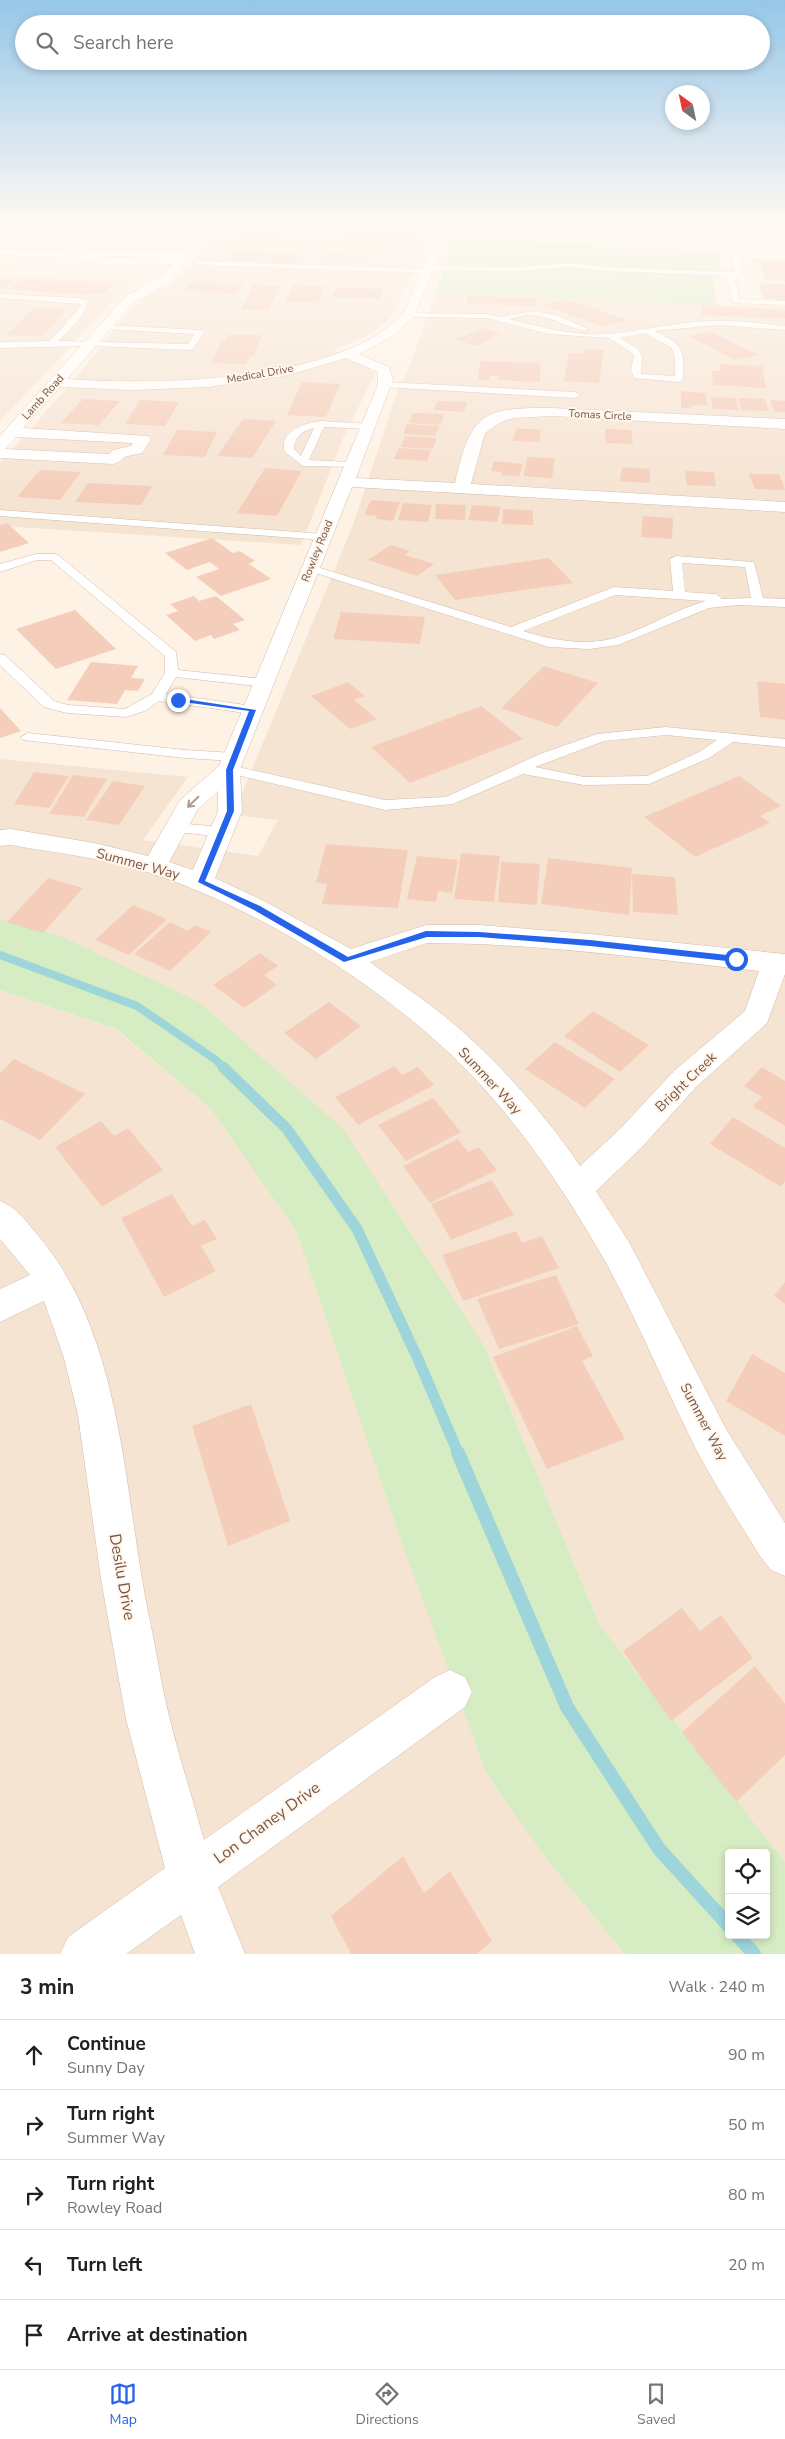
<!DOCTYPE html>
<html lang="en">
<head>
<meta charset="utf-8">
<style>
	:root { --surface:#fff; --page:#f2f2f2; --text:#202124; --muted:#757577; --line:#e0e0e0; --accent:#2563eb }
	body { margin:0; font-family:"Nunito Sans",sans-serif; background:var(--page); color:var(--text) }
	.controls { position:absolute; right:15px; bottom:15px; display:grid; overflow:hidden; border-radius:5px; box-shadow:0 2px 8px #0003 }
	.controls button { width:45px; height:45px; display:grid; place-items:center; padding:0; border:0; border-bottom:1px solid var(--line); background:var(--surface); color:var(--text); font:25px sans-serif }
	.compass { position:absolute; left:665px; top:85px; width:45px; height:45px; border-radius:50%; background:var(--surface); box-shadow:0 2px 8px #0003; rotate:327deg }
	.stop { position:absolute; width:15px; height:15px; margin:-11px; border:4px solid #2563eb; border-radius:50%; background:#fff }
	.stop.end { background:#2563eb; border-color:#fff; box-shadow:0 1px 5px #0008 }
	.list { margin:0; padding:0; list-style:none }
	h2 { display:flex; justify-content:space-between; align-items:center; height:65px; margin:0; padding:0 20px; font-size:21px }
	h2 small { font-size:16px; font-weight:400; color:var(--muted) }
	.list li { display:grid; grid-template-columns:32px 1fr auto; gap:15px; align-items:center; box-sizing:border-box; height:70px; padding:0 20px; border-top:1px solid var(--line) }
	.list b { display:block; font-size:19px; white-space:nowrap }
	.list p { margin:0; font-size:16px; white-space:nowrap; color:var(--muted) }
	.list em { font-size:16px; font-style:normal; color:var(--muted) }
	.icon { flex:none; width:28px; height:28px; fill:none; stroke:currentColor; stroke-width:2; stroke-linecap:round; stroke-linejoin:round }
	.map { position:relative; flex:none; width:785px; height:1954px; overflow:hidden }
	.search { position:absolute; background:var(--surface); box-shadow:0 2px 8px #0003; left:15px; right:15px; top:15px; height:55px; display:flex; align-items:center; gap:12px; box-sizing:border-box; padding:0 18px; border-radius:28px; color:var(--muted); font-size:19px }
	.sheet { height:415px; background:var(--surface) }
	nav { display:flex; justify-content:space-around; align-items:center; box-sizing:border-box; height:70px; border-top:1px solid var(--line); background:var(--surface); font-size:14px; color:var(--muted) }
	nav a { display:grid; justify-items:center; gap:2px }
	nav .on { color:var(--accent) }
	.map>svg:first-child { display:block }
	.residential { fill:#f6e4d3 }
	.green { fill:#d6ecc2; fill-rule:evenodd }
	.lines { fill:none; stroke-linecap:round; stroke-linejoin:round }
	.stream-far2 { stroke:#9dd5db; stroke-width:8 }
	.stream-far1 { stroke:#9dd5db; stroke-width:11 }
	.stream { stroke:#9dd5db; stroke-width:14 }
	.building { fill:#f5cebb }
	.lane-casing { stroke:#d2bbac; stroke-width:1 }
	.street-casing { stroke:#d2bbac; stroke-width:1 }
	.lane { fill:#fff; fill-rule:evenodd }
	.street { fill:#fff; fill-rule:evenodd }
	.oneway { stroke:#ae9a91 }
	.route { fill:#2563eb }
	.labels { text-anchor:middle; dominant-baseline:central; stroke-width:4; stroke-linejoin:round; paint-order:stroke }
	.far-street-label { font-size:11px; fill:#785648; stroke:#fff7ec }
	.street-label { font-size:14px; fill:#785648; stroke:#fff7ec }
	.near-street-label { font-size:16px; fill:#785648; stroke:#fff7ec }
</style>
</head>
<body>
<div class="map">
<svg width="785" height="1954" viewBox="0 0 785 1954">
	<rect width="100%" height="100%" fill="#fef2e5"/>
	<!-- residential -->
	<path class="residential" d="M216,221H435L397,306L386,323L363,338L333,350L361,362L375,374L344,436L301,545L0,526V463L78,376L125,316L141,300L169,286L193,263L211,242V226Z
		M0,276L137,282L112,302L0,421Z
		M436,293L785,307V1862L599,1624L484,1346L61,936L0,919V759L188,777L143,840L258,856L278,820L233,815L353,525L396,396L405,377Z
		M0,990L115,1029L210,1108L296,1231L400,1538L548,1861L625,1954H0Z"/>
	<!-- green -->
	<path class="green" d="M454,239L718,251L721,269L713,278L717,305L436,293Z
		M0,919L61,936L199,1002L343,1129L484,1346L599,1624L785,1862V1954H625L548,1861L487,1774L400,1538L296,1231L210,1108L116,1029L0,990ZM729,1853H766V1935H729Z"/>
	<g class="lines">
		<!-- stream-far2 -->
		<path class="stream-far2" d="M0,955L137,1006L216,1060L224,1068"/>
		<!-- stream-far1 -->
		<path class="stream-far1" d="M223,1067L287,1129L357,1229L418,1359L459,1455"/>
		<!-- stream -->
		<path class="stream" d="M458,1453L567,1707L659,1849L729,1926
			M737,1935L754,1954"/>
	</g>
	<!-- building -->
	<path class="building" d="M169,221L175,227L151,230L145,224Z
		M681,221H706L707,225L681,224Z
		M719,221H744L747,225H722Z
		M751,221H777L779,227L752,226Z
		M0,222L20,223L10,230L0,229Z
		M289,222L347,225L342,232L273,229L277,225H287Z
		M137,224L143,226L140,232H115L117,226Z
		M86,225H113L110,230H82Z
		M352,227L412,229L410,233L394,232L392,235L348,234Z
		M250,230L279,231L270,244L241,243Z
		M357,237H382L376,250L350,249Z
		M233,251L302,254L295,264L225,260Z
		M324,253L369,255L365,264L318,262Z
		M754,260L785,261V281L765,280L760,263H754Z
		M0,279L15,280L3,289H0Z
		M19,280L87,282L113,285L101,294L80,295L11,289Z
		M193,281L244,284L236,294L185,291Z
		M759,283L785,284V300L763,299Z
		M254,284L283,287L278,290L268,310L241,309Z
		M293,285L325,286L318,303L285,302Z
		M337,287L384,289L380,299L332,297Z
		M468,296L536,298V306L466,304Z
		M566,299L628,320L604,327L542,305Z
		M701,306L785,310V319L702,315Z
		M33,308L67,309L42,336L7,335Z
		M485,328L501,333L489,338L494,339L476,346L454,339Z
		M711,332L758,355L735,360L689,336Z
		M228,335H262L253,356H250L246,364L211,363L222,341H225Z
		M585,349L604,350L599,383L564,381L569,353H584Z
		M480,361L540,363V382L498,380L499,376H490L489,380L478,379Z
		M719,364L762,366L766,388L713,385L712,371H720Z
		M302,382L340,384L326,417L287,415Z
		M681,391L706,393L707,406L692,405V408H681Z
		M711,397L736,398L738,410L713,409Z
		M739,398L765,399L769,411L741,410Z
		M83,399L120,401L99,425L61,423Z
		M140,400L179,402L165,426L125,424Z
		M770,400L785,401V412H774Z
		M438,401L467,402L464,412L434,410Z
		M413,413L444,414L441,425L410,423Z
		M243,419L276,421L252,458L217,456Z
		M407,424L439,426L435,436L403,434Z
		M516,428L541,430L539,442L513,441Z
		M605,429L631,430L633,444L606,443Z
		M177,430L217,432L205,457L163,455Z
		M405,436L437,438L433,449L401,447Z
		M399,448L431,450L427,461L394,459Z
		M527,457L555,458L552,478L524,476Z
		M494,461L523,464L519,476L501,475L502,472L491,471Z
		M622,467L650,469V483L620,481Z
		M265,468L302,471L277,516L237,513Z
		M40,470L81,472L60,500L17,497Z
		M685,471L714,472L716,486L687,485Z
		M749,474H779L785,490L755,489Z
		M88,483L152,486L141,505L75,502Z
		M371,500L400,502L393,521L376,519L377,516L364,515Z
		M403,503L432,505L428,522L398,520Z
		M436,504L466,505L465,520L435,519Z
		M472,505L501,507L497,522L468,520Z
		M503,509L533,510V525L502,524Z
		M643,516L673,518L672,539L641,537Z
		M7,523L29,543L0,552V525Z
		M212,538L233,553L240,551L255,561L249,564L271,579L221,596L196,577L219,569L210,562L187,570L165,553Z
		M391,545L410,551L405,555L434,564L417,576L368,560Z
		M549,558L573,583L455,600L435,575Z
		M194,596L199,601L216,596L245,620L233,624L240,630L214,639L211,635L195,641L166,615L178,611L170,604Z
		M75,610L116,649L56,669L16,629Z
		M341,612L425,617L420,644L333,639Z
		M91,662L138,666L131,678L145,679L138,691L125,690L117,704L67,700Z
		M544,666L598,683L557,727L501,708Z
		M757,681L785,684V720L760,717Z
		M348,682L365,696L354,700L377,719L350,729L311,696Z
		M481,706L523,739L410,783L371,747Z
		M0,708L21,731L0,738Z
		M34,772L69,776L49,808L14,804Z
		M73,775L107,779L84,817L49,814Z
		M739,776L781,806L760,816L770,823L695,857L644,817Z
		M113,781L145,786L119,825L86,820Z
		M326,844L408,850L398,908L322,904L327,884L316,883Z
		M461,853L500,856L494,902L454,899Z
		M417,856L458,860L452,893L438,891L436,902L407,899Z
		M548,858L632,868L629,915L541,904Z
		M501,862L540,864L537,905L498,902Z
		M632,874L675,877L678,915L633,912Z
		M48,878L83,888L43,933L7,922Z
		M133,905L167,919L129,955L95,940Z
		M170,922L188,931L195,925L211,932L170,971L134,954Z
		M260,953L278,966L264,975L277,985L244,1008L213,985Z
		M329,1002L361,1026L316,1059L284,1033Z
		M593,1011L649,1045L620,1072L564,1036Z
		M555,1042L615,1079L585,1108L525,1069Z
		M14,1059L85,1094L40,1140L0,1119V1073Z
		M395,1066L402,1075L418,1067L434,1085L358,1125L335,1097Z
		M762,1067L785,1081V1126L753,1106L762,1097L744,1086Z
		M433,1098L461,1132L406,1161L378,1125Z
		M733,1117L785,1148V1181L781,1187L710,1144Z
		M101,1121L114,1136L128,1128L163,1170L102,1207L55,1147Z
		M458,1139L468,1152L479,1147L497,1170L430,1203L403,1166Z
		M492,1180L514,1215L451,1240L431,1204Z
		M172,1194L192,1226L205,1220L217,1239L201,1246L216,1271L164,1297L121,1218Z
		M516,1231L522,1243L542,1236L559,1268L463,1301L442,1255Z
		M556,1275L579,1324L499,1349L477,1299Z
		M785,1282V1304L774,1296Z
		M577,1326L593,1356L582,1361L625,1439L547,1469L493,1357Z
		M752,1354L785,1373V1436L726,1401Z
		M251,1404L290,1521L228,1546L192,1426Z
		M682,1608L700,1631L721,1615L753,1658L671,1721L623,1651Z
		M755,1666L785,1704V1755L736,1802L682,1732Z
		M403,1856L424,1893L450,1871L492,1941L477,1954H351L331,1916Z"/>
	<g class="lines">
		<!-- lane casing -->
		<g class="lane-casing">
			<path id="lane" d="M231,221L261,223L262,221H268L263,227L234,226L223,238H202L199,236L202,234H221Z
				M644,221H650L647,228L624,234L446,228L443,226L446,224L624,230L642,226Z
				M738,254L785,255V259L739,258L743,272L735,279L739,299L785,301V305L733,303L727,278L729,276L606,271L570,267L519,271L430,270L427,273L197,265L193,263L197,261L426,269L429,266L519,267L570,263L606,267L735,272L731,257Z
				M0,294L79,298L88,301L83,315L59,341L188,344L194,334L103,329V325H106L200,330L204,332L193,349L190,350L91,346L0,348V342L50,341L76,312L81,304L0,298Z
				M534,311L556,315L588,329C581,334 555,319 544,317C532,314 521,315 509,319C544,328 582,338 618,333C652,329 682,321 716,321C739,320 762,324 785,326V330L717,325L655,331C682,345 685,348 683,379L679,382L634,378L631,370L634,356L632,353L609,338L549,334L487,318L409,317L405,315L409,313L487,314L500,317ZM645,333L672,348L675,358V376L641,374L642,356L638,349L620,338Z
				M385,382L575,392L580,395L575,398L382,387V383Z
				M321,421L371,424V428L368,429L324,427L309,460L351,462L355,463V467L303,466L285,452C278,431 305,423 321,421ZM314,428L301,456L294,449C295,436 302,431 314,428Z
				M0,510L323,534L329,537L323,540L0,516Z
				M54,554L58,555L176,652L178,670L264,679L271,683L264,687L176,677L166,694L253,706L260,710L258,713L253,714L159,701L145,711L126,717L67,713L44,707L0,665V654L5,655L54,701L68,705L125,709L152,694L165,673V656L51,560H37L0,572V564L36,554Z
				M676,556L754,562L763,598L785,599V607L738,605L709,608L618,645L589,649L549,647L306,570L304,568L310,564L314,566L511,627L614,587L673,591L670,559ZM682,563L745,567L751,598L722,599L716,594L685,592ZM615,595L706,601C676,609 651,626 621,636C590,647 554,641 523,631Z
				M666,727L785,739V747L733,742L709,758L649,784L584,785L523,774L453,804L385,810L229,773L222,769L229,765L385,800L446,797L540,754L597,734ZM666,735L717,740L699,752L647,776L584,777L535,767L604,741Z
				M28,733L185,750L234,753L241,757L234,761L185,758L23,740L21,737Z
				M176,823L222,827L230,832L222,837L171,831L168,828L171,825Z"/>
		</g>
		<!-- street casing -->
		<g class="street-casing">
			<path id="street" d="M199,221H209L207,236L169,283L134,302L67,379C157,385 335,384 402,315C407,309 410,298 413,291C423,268 433,244 443,221H453L413,318L391,337L359,354L389,367L393,379L356,478L455,483C471,415 480,407 552,408L785,419V429L552,416L514,418L501,422L485,433L471,484L785,502V512L352,487L240,769L242,811L215,878L266,902L351,949L426,925H479L590,934L785,954V974L767,1023L696,1087L642,1147L596,1191L629,1242L726,1429L785,1523V1576L771,1570L760,1556C739,1522 717,1488 698,1453C666,1390 639,1323 605,1261C569,1198 528,1136 479,1083C398,995 264,910 150,873C105,858 57,853 11,845L0,846V830L11,829L94,843L148,856L180,800L219,766L378,385V372L346,358L285,376L208,387L132,390L60,387L23,428L148,436L151,439L142,453L124,457L119,462L113,464L0,458V436L6,429L126,296L161,277L172,264H103L81,259L0,255V249L81,253L112,250L183,252L197,235ZM112,256L155,258L102,257ZM16,437L133,443L131,446L113,450L109,454L5,449ZM218,791V811L193,870L169,862L198,809ZM427,943C538,943 649,959 759,971L745,1011L674,1071L620,1129L580,1166C543,1111 491,1053 438,1011C416,994 393,979 370,962Z
				M0,1201C16,1207 25,1220 36,1233C123,1334 123,1487 148,1612C156,1648 161,1684 170,1720C180,1760 193,1800 204,1840L435,1677L450,1670L465,1677L472,1692L465,1707L218,1887L245,1954H195L181,1915L126,1954H60L68,1937L165,1868L126,1719L101,1579L78,1415L64,1358L44,1301L0,1322V1289L30,1275L0,1239Z"/>
		</g>
		<!-- lane -->
		<use href="#lane" class="lane"/>
		<!-- street -->
		<use href="#street" class="street"/>
	</g>
	<!-- one-way arrows -->
	<defs><path id="oneway-shaft" d="M-6 0H5M1.5-3L5.5 0L1.5 3" fill="none" stroke-width="1.6" stroke-linecap="round" stroke-linejoin="round" transform="scale(1.25)"/></defs>
	<use class="oneway" href="#oneway-shaft" transform="translate(193 802) rotate(136)"/>
	<!-- sky -->
	<linearGradient id="sky" x2="0" y2="1"><stop stop-color="#95c7e8"/><stop offset="0.45" stop-color="#fff9f3"/><stop offset="1" stop-color="#fff9f3" stop-opacity="0"/></linearGradient>
	<rect width="785" height="494" fill="url(#sky)"/>
	<!-- route -->
	<path class="route" d="M178,698L256,710L233,770L234,811L205,881L260,906L348,957L426,931L479,932L590,940L736,956L740,959L736,962L590,946L479,937H427L344,962L254,910L198,882L227,811L226,770L249,711L176,701Z"/>
	<g class="labels">
		<!-- far-street labels -->
		<g class="far-street-label">
			<text transform="translate(260 374) rotate(-10)">Medical Drive</text>
			<text transform="translate(43 397) rotate(-48)">Lamb Road</text>
			<text transform="translate(600 415) rotate(3)">Tomas Circle</text>
			<text transform="translate(317 551) rotate(-68)">Rowley Road</text>
		</g>
		<!-- street labels -->
		<g class="street-label">
			<text transform="translate(138 864) rotate(15)">Summer Way</text>
			<text transform="translate(490 1081) rotate(47)">Summer Way</text>
			<text transform="translate(686 1082) rotate(-44)">Bright Creek</text>
			<text transform="translate(704 1422) rotate(62)">Summer Way</text>
		</g>
		<!-- near-street labels -->
		<g class="near-street-label">
			<text transform="translate(122 1577) rotate(80)">Desilu Drive</text>
			<text transform="translate(267 1823) rotate(-36)">Lon Chaney Drive</text>
		</g>
	</g>
</svg>
<div class="controls">
<button><svg class="icon" aria-label="locate" viewBox="0 0 24 24"><circle cx="12" cy="12" r="6"/><path d="M12 2v4M12 18v4M2 12h4M18 12h4"/></svg></button>
<button><svg class="icon" aria-label="layers" viewBox="0 0 24 24"><path d="M12 4l9 5-9 5-9-5zM3 14l9 5 9-5"/></svg></button>
</div>
<svg class="compass" viewBox="-18 -18 36 36"><path d="M0-13l5 13h-10z" fill="#e53935"/><path d="M0 13l5-13h-10z" fill="#757577"/></svg>
<div class="stop" style="left:736px;top:959px"></div>
<div class="stop end" style="left:178px;top:700px"></div>
<div class="search"><svg class="icon" aria-label="search" viewBox="0 0 24 24"><circle cx="10" cy="10" r="6"/><path d="M15 15l6 6"/></svg>Search here</div>
</div>
<section class="sheet">
<h2>3 min<small>Walk · 240 m</small></h2>
<ul class="list">
<li><svg class="icon" aria-label="ahead" viewBox="0 0 24 24"><path d="M12 20V5M6 11l6-6 6 6"/></svg><div><b>Continue</b><p>Sunny Day</p></div><em>90 m</em></li>
<li><svg class="icon" aria-label="right" viewBox="0 0 24 24"><path d="M7 20v-9h11M14 6l5 5-5 5"/></svg><div><b>Turn right</b><p>Summer Way</p></div><em>50 m</em></li>
<li><svg class="icon" aria-label="right" viewBox="0 0 24 24"><path d="M7 20v-9h11M14 6l5 5-5 5"/></svg><div><b>Turn right</b><p>Rowley Road</p></div><em>80 m</em></li>
<li><svg class="icon" aria-label="left" viewBox="0 0 24 24"><path d="M17 20v-9H6M10 6l-5 5 5 5"/></svg><div><b>Turn left</b></div><em>20 m</em></li>
<li><svg class="icon" aria-label="arrive" viewBox="0 0 24 24"><path d="M6 21V4h12l-3 4 3 4H6"/></svg><div><b>Arrive at destination</b></div></li>
</ul>
</section>
<nav>
<a class="on"><svg class="icon" aria-label="map" viewBox="0 0 24 24"><path d="M3 6l6-2 6 2 6-2v14l-6 2-6-2-6 2zM9 4v14M15 6v14"/></svg>Map</a>
<a><svg class="icon" aria-label="directions" viewBox="0 0 24 24"><path d="M12 3l9 9-9 9-9-9zM9 14v-3h6M13 9l2 2-2 2"/></svg>Directions</a>
<a><svg class="icon" aria-label="saved" viewBox="0 0 24 24"><path d="M7 4h10v16l-5-4-5 4z"/></svg>Saved</a>
</nav>
</body>
</html>
